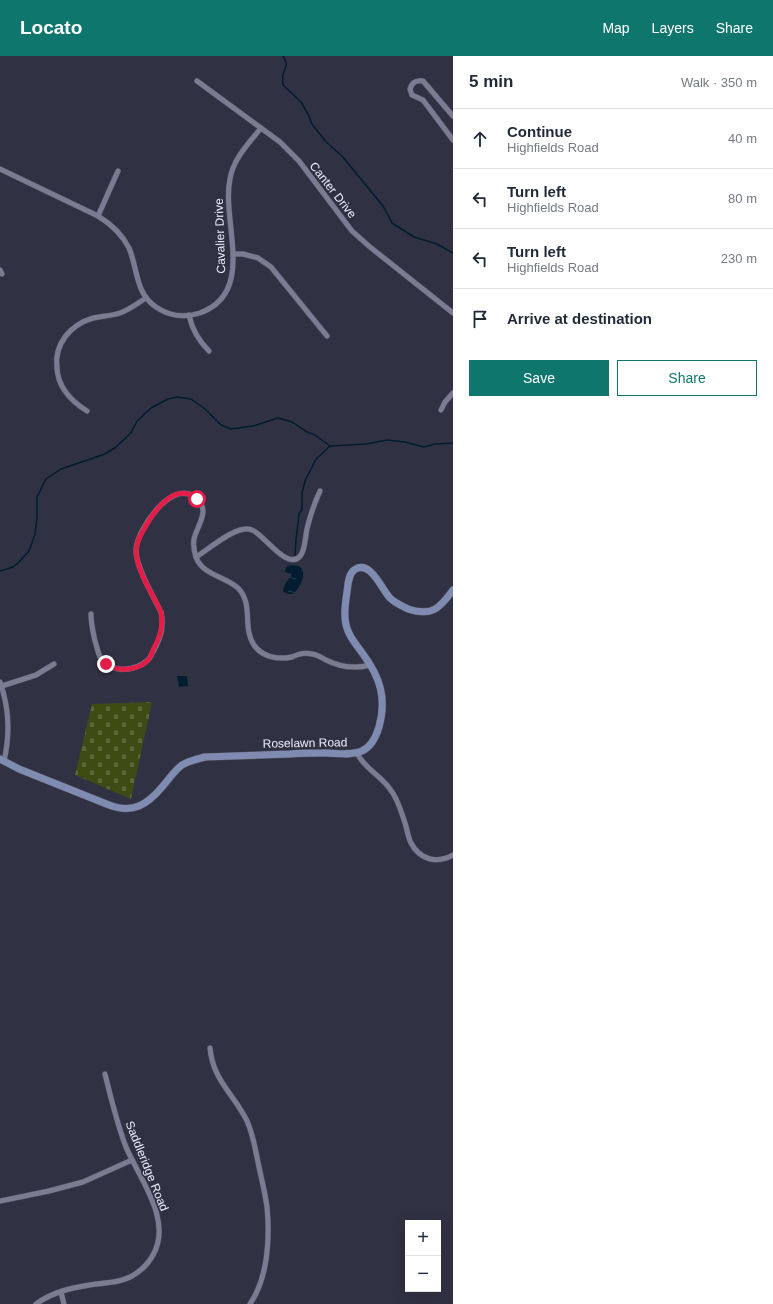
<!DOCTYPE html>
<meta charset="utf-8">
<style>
:root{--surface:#fff;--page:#f2f2f3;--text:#1f2937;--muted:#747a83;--line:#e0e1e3;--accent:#0f766e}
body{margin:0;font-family:Arial,sans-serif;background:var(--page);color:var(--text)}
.controls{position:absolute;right:12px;bottom:12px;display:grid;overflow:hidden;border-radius:0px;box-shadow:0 4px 16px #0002}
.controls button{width:36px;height:36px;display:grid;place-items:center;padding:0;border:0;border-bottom:1px solid var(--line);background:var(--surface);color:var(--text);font:20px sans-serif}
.stop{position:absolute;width:12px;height:12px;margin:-9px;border:3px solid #e11d48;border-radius:50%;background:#fff}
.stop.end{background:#e11d48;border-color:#fff;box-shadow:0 1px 4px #0008}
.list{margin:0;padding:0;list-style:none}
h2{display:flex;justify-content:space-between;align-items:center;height:52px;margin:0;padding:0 16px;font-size:17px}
h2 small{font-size:13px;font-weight:400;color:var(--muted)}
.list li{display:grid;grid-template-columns:26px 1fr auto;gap:12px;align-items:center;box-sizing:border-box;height:60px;padding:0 16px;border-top:1px solid var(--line)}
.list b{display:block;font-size:15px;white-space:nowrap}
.list p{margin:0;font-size:13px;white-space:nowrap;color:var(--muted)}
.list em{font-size:13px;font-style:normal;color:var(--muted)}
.actions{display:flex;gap:8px;padding:12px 16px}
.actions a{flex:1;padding:9px 0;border:1px solid var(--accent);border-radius:0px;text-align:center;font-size:14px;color:var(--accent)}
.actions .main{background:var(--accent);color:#fff}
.icon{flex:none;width:22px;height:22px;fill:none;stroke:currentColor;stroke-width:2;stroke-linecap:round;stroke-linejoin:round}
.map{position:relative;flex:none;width:453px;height:1248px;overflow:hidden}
header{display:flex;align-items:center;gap:24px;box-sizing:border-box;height:56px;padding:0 20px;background:var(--accent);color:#fff}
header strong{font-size:19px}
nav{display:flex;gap:22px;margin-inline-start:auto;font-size:14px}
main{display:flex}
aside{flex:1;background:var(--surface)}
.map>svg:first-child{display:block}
.cemetery{fill:url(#cemetery-stones)}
.water{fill:url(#water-ripples)}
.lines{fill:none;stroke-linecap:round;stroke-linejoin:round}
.stream{stroke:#011d2f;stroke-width:1.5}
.street-casing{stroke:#4c4c5c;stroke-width:6}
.secondary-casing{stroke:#4c4c5c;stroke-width:8}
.street{stroke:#7b7c92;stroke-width:5}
.secondary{stroke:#7f8bb1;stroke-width:7}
.route{stroke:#e11d48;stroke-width:5}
.labels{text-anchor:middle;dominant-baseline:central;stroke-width:3.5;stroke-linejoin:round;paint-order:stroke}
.street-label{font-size:12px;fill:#ecedfa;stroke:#313144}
</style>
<header>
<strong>Locato</strong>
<nav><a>Map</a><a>Layers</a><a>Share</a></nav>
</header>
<main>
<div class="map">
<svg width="453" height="1248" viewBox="0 0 453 1248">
<defs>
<pattern id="cemetery-stones" width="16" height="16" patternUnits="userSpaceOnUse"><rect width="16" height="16" fill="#3f4b14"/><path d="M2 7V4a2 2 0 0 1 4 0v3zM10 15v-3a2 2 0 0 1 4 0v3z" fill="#5b6537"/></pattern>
<pattern id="water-ripples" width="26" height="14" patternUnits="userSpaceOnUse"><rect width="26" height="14" fill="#011d2f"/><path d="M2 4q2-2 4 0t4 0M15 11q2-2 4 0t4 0" fill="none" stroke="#263e4e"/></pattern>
</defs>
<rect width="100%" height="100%" fill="#313144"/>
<path class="cemetery" d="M152,646L131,743L75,719L92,648Z"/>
<g class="water">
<path d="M293,509L299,510L303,514C304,523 300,531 294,538H289L283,536C283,528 289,524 292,518L285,516V515L287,510Z"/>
<path d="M177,620H187L188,630L179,631Z"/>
</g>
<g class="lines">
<g class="stream">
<path d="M283,0C289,10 285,10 283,19C282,21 283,26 283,29L301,46L308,58L312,68L326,86L342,100L383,150L392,167L414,181L437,188L453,197"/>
<path d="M295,499L296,484L299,458L302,453V437L305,425L316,403L330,390"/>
<path d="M0,515L13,511L18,507L29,495L35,478L37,462V441L46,423L61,413L105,398L116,391L131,377L137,365L151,352L168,343L177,341L191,343L205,353L221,369L231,373L253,370L278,362L292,366L307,376L315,379L330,390L366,388L387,384L405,386L424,391L435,388L453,387"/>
</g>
<g class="street-casing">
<g id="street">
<path d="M197,25L280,86L299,105L352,175L370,191L453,257"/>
<path d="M453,60L423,25C416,24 412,26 410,33L412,39L423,44L453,84"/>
<path d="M0,113L98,160C111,168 122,178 129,192C138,213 135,237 156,251C169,260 185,262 200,257C257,236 221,166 230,123C233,103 249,87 261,72"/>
<path d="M98,160L118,115"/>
<path d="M233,198H243L258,202L271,211L327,280"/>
<path d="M0,214L2,218"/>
<path d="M189,259C192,274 199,285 209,295"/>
<path d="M441,354L445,346L453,337"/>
<path d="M87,355C71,345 58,332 57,312C54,288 70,269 93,262C102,260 111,260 120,257C129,254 138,247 146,242"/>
<path d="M196,501C209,493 237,468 252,474C264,478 288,517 301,499C306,491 305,478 308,469C311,457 315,446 320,435"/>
<path d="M91,558C91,568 93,576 95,585C97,591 98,598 101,603C105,610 112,612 119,613C129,614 140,611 148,604C151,601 152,597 154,594C161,581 164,570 161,556C153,540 136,511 136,494C137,474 171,423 195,441C212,454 197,469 194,483C193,489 194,495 196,501C202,519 225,520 238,532C254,548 242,572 254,589C262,601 278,604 292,601C299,598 304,596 312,598C318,599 322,602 326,604C340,611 355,613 370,609"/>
<path d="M0,626C9,651 10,679 4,705"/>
<path d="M2,630L36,619L54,608"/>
<path d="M357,697C364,712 380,719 390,733C398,743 401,755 405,767C407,773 408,781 411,787C420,804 437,808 453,799"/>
<path d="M210,992C213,1025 234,1038 247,1065C253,1078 255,1092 258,1106C261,1121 265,1136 267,1151C270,1182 268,1222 250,1248"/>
<path d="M0,1145L49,1135L83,1126L132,1104"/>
<path d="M61,1236L64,1248"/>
<path d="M36,1248C54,1235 75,1231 96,1228C108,1227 121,1226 132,1220C141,1215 148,1208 153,1199C173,1164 139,1122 126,1091C117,1068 111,1042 105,1018"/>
</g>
</g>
<g class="secondary-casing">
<path id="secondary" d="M0,703L19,713L109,749C133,758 147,749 163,730C169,723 174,715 182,709C189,705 197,703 205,701C233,700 261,699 290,698C302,697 314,697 326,697C337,697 351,700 362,695C371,691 376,681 379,671C387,642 380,621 363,598C358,591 351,583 348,575C343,563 345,549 347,536C348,529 348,519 354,514C370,502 382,534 390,542C395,547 402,550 408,553C432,561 440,552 453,534"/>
</g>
<use href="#street" class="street"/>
<use href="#secondary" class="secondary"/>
</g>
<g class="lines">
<path class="route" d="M106,608C118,616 139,615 149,603C151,600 152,597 153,594C160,582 164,570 161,556C153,539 137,515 136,496C136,485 142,477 147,468C157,451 177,426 197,443"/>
</g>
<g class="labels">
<g class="street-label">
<text transform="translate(333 134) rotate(52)">Canter Drive</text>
<text transform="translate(220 180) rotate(-92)">Cavalier Drive</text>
<text transform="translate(305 687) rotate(-1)">Roselawn Road</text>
<text transform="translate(147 1110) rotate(68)">Saddleridge Road</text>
</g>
</g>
</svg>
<div class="controls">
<button>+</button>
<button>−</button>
</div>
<div class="stop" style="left:197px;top:443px"></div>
<div class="stop end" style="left:106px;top:608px"></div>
</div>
<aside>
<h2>5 min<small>Walk · 350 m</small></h2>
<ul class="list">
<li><svg class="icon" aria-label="ahead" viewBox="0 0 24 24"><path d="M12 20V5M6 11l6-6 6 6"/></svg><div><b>Continue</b><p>Highfields Road</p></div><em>40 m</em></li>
<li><svg class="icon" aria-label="left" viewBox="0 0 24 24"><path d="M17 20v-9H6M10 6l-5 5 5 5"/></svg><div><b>Turn left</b><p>Highfields Road</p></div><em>80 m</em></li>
<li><svg class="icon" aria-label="left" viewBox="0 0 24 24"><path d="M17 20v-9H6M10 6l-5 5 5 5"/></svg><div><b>Turn left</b><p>Highfields Road</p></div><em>230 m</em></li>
<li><svg class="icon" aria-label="arrive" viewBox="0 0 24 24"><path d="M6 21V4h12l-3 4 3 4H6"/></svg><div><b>Arrive at destination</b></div></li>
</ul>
<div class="actions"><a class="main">Save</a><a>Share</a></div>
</aside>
</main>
